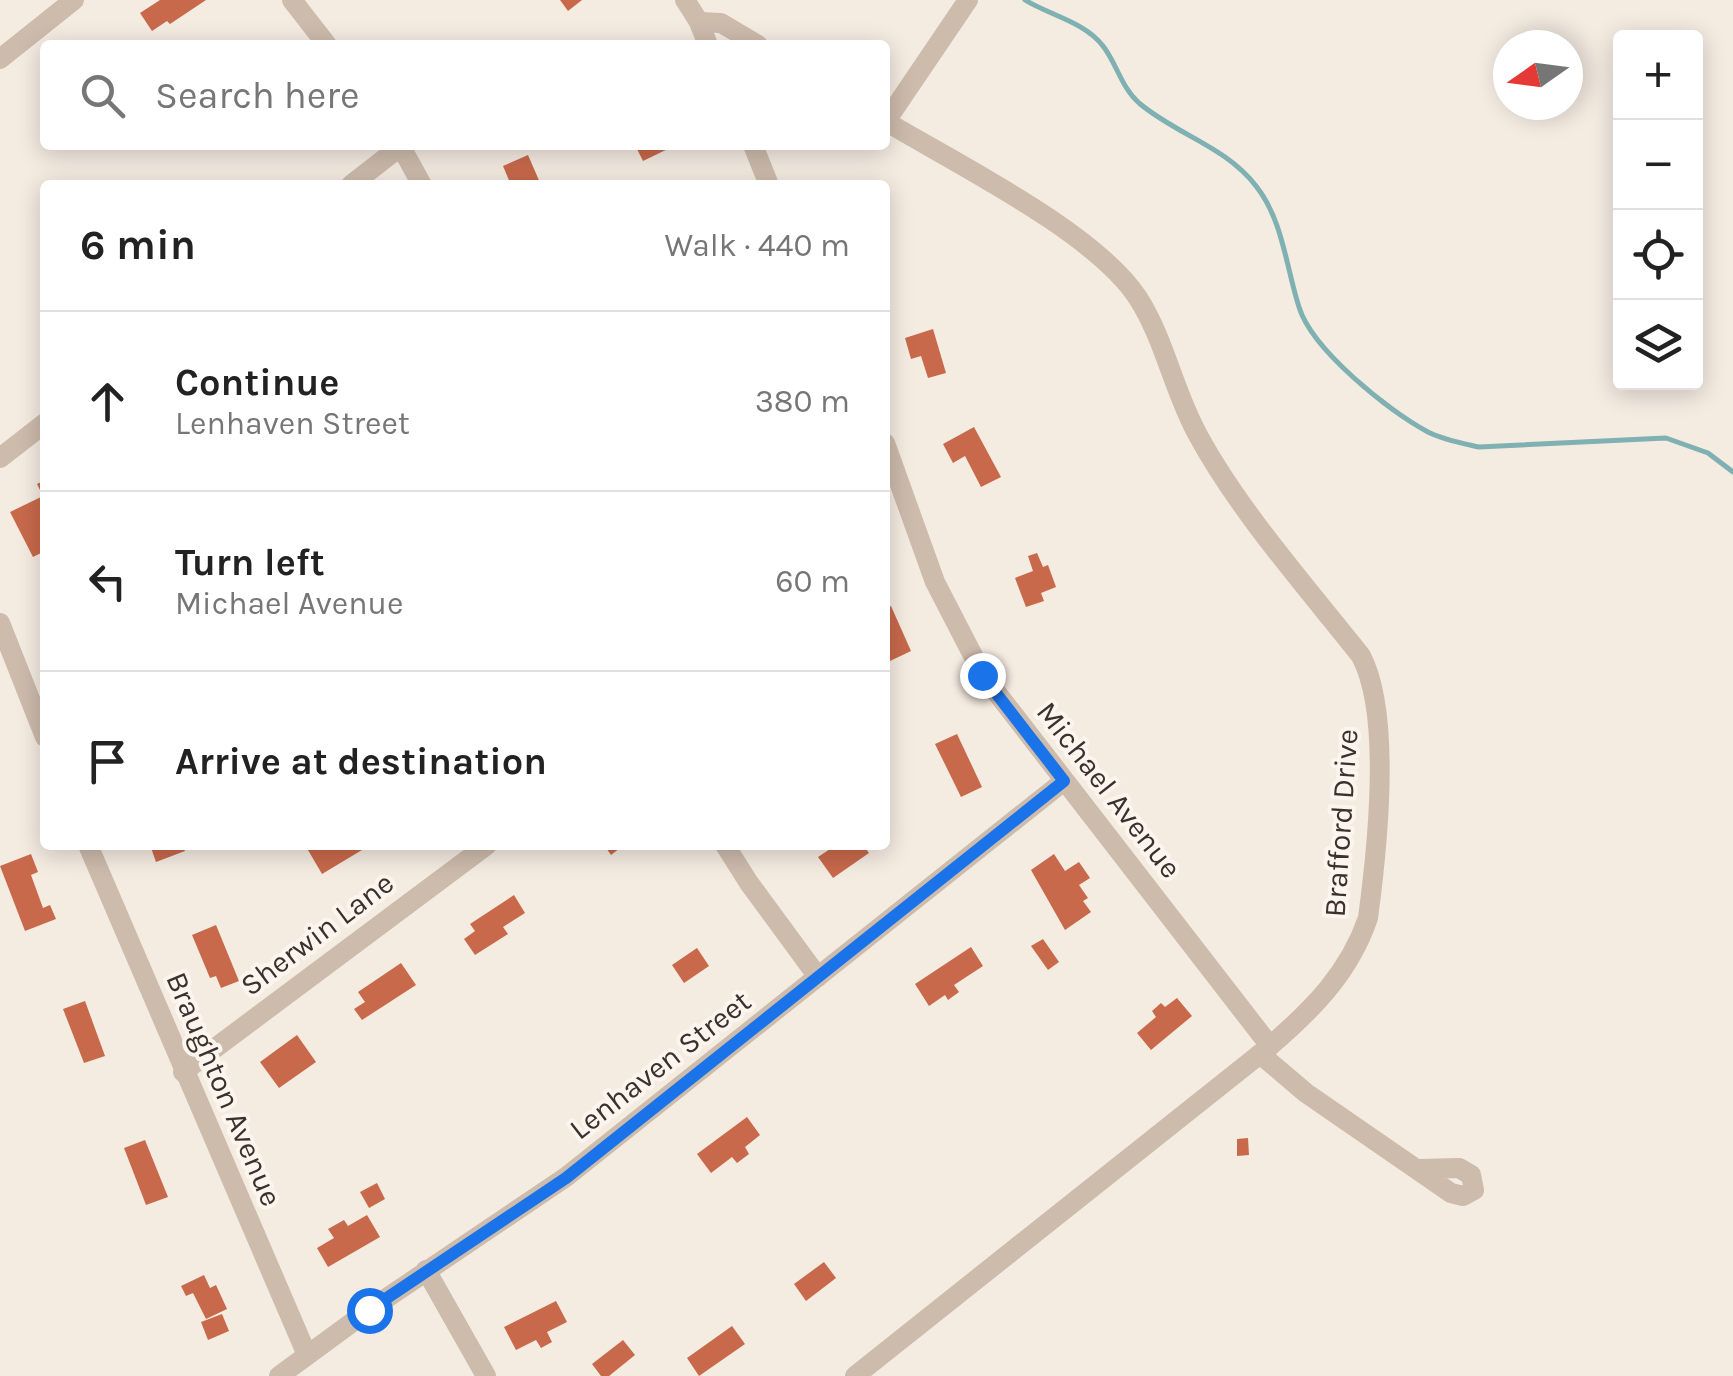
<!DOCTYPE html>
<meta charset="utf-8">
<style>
:root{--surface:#fff;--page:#f2f2f2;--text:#222;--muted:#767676;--line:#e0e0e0}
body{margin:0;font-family:Karla,sans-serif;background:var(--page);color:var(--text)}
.controls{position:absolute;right:30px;top:30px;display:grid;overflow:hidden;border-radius:10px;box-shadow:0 5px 25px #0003}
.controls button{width:90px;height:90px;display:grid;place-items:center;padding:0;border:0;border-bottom:2px solid var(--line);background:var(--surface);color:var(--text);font:50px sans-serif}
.compass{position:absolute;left:1493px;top:30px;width:90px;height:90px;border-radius:50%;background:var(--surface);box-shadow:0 5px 25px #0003;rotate:256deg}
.stop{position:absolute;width:30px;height:30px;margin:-22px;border:8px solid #1a73e8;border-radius:50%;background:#fff}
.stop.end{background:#1a73e8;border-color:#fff;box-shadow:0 2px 10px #0008}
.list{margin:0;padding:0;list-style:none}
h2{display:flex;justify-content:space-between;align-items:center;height:130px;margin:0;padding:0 40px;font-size:42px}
h2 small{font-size:32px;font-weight:400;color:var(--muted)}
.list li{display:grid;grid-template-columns:65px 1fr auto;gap:30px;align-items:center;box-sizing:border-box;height:180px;padding:0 40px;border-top:2px solid var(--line)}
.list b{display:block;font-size:38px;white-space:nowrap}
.list p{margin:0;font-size:32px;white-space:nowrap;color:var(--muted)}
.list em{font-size:32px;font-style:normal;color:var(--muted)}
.icon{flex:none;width:55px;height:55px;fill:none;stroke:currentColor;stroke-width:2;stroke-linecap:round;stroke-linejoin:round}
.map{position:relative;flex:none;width:1733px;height:1376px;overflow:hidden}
.search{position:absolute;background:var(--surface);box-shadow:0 5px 25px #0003;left:40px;top:40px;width:850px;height:110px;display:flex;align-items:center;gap:25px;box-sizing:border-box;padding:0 35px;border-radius:10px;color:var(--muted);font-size:38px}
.panel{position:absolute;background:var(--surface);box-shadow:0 5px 25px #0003;left:40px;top:180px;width:850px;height:670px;border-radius:10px}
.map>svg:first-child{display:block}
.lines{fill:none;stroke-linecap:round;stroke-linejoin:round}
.stream{stroke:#7fb0b2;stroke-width:5}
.building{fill:#c8694b}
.minor{stroke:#cdbbac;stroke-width:20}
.route{stroke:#1a73e8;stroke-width:12}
.labels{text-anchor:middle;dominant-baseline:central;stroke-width:8;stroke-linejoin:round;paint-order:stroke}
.street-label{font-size:30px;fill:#3b302b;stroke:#fbf5ee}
</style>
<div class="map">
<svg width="1733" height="1376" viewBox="0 0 1733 1376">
<rect width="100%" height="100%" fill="#f4ebe1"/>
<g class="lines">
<path class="stream" d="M1025,0C1049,15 1085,22 1103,46C1117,64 1121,87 1139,103C1177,135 1225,146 1256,186C1283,220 1286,267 1299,307C1312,350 1389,411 1428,432C1444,440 1461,443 1479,447L1666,438L1708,453L1733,472"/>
</g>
<g class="building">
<path d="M160,0H206L170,24L167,21L152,31L140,13Z"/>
<path d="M560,0H582L568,11Z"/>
<path d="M635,145H676L643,161Z"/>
<path d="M528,155L541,185H511L503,166Z"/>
<path d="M933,329L946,373L928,378L921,356L911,359L905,338Z"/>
<path d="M974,427L1001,477L981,487L965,456L953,463L943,444Z"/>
<path d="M45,480V551L33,557L10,512L43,496L37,484Z"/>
<path d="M1037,553L1043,567L1048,565L1056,587L1041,593L1044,601L1026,607L1015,578L1033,571L1028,556Z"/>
<path d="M891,606L911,651L890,661L885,650V609Z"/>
<path d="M957,734L982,787L961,797L935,744Z"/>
<path d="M150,845H182L185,851L156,862Z"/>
<path d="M316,845H358L362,850L322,874L308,850Z"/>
<path d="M604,845H624L611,855Z"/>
<path d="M836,845H863L869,853L833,878L818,857Z"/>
<path d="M31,854L38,872L31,875L43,908L50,905L56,919L25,931L0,866Z"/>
<path d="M1054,854L1065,871L1079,862L1090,878L1079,885L1088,898L1083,901L1091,912L1065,930L1031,870Z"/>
<path d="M514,895L525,913L503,927L508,934L475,955L464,939L475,931L470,924Z"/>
<path d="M216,925L239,981L221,988L216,976L210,978L192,935Z"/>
<path d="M1043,939L1059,962L1048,970L1031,946Z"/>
<path d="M971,947L983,966L954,985L959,992L948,1000L945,995L929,1006L915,984Z"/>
<path d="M697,948L709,966L684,983L672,965Z"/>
<path d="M401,963L416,985L362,1020L354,1009L365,1002L358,992Z"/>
<path d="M1177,998L1192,1016L1151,1050L1137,1033L1156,1017L1152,1011L1161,1003L1165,1007Z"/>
<path d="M85,1001L105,1056L84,1063L63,1009Z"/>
<path d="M297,1035L316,1062L279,1088L260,1062Z"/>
<path d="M747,1117L760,1135L745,1147L749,1154L737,1163L732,1157L711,1173L697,1154Z"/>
<path d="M1248,1138L1249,1155L1237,1156V1139Z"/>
<path d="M145,1140L168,1197L146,1205L124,1148Z"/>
<path d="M377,1183L385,1199L369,1208L360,1192Z"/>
<path d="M367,1215L380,1237L328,1267L317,1248L334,1238L328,1229L344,1220L348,1226Z"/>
<path d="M824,1262L836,1278L806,1301L794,1284Z"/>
<path d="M204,1275L210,1288L216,1285L227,1309L206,1319L193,1293L186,1296L181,1286Z"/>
<path d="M556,1301L567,1322L547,1332L552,1342L541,1348L536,1340L516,1350L504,1327Z"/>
<path d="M222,1314L229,1331L208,1340L201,1322Z"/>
<path d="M732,1326L745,1344L699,1376L687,1358Z"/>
<path d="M623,1340L635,1355L609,1376H601L592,1364Z"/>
</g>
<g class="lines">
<g class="minor">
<path d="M292,0L327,45"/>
<path d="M685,0L699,22L708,45"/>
<path d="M699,22L721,23L758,45"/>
<path d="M0,59L74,0"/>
<path d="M886,121L968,0"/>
<path d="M400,145L422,185"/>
<path d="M753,145L769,185"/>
<path d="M351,185L401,146"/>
<path d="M885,443L935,582L983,675L1270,1046"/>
<path d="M0,458L45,423"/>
<path d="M0,623L45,737"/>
<path d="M88,845L307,1355"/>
<path d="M725,845L749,883L818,977"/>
<path d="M1260,1054L1306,1093L1451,1193L1463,1196L1474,1190L1471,1175L1459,1168L1419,1169"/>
<path d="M183,1072L487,845"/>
<path d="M426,1270L486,1376"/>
<path d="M279,1376L369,1310L566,1177L1064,781"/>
<path d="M855,1376L1270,1046C1313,1009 1349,973 1368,918C1377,851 1392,715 1361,656C1308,589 1240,512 1199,437C1174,393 1165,340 1138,298C1095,232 955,163 885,121"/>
</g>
</g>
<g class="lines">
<path class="route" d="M369,1310L566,1178L1064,781L982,675"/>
</g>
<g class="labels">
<g class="street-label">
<text transform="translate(1109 790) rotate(52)">Michael Avenue</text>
<text transform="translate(1341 823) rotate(-86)">Brafford Drive</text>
<text transform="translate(317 934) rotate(-37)">Sherwin Lane</text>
<text transform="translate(660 1065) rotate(-38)">Lenhaven Street</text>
<text transform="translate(224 1089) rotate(67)">Braughton Avenue</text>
</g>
</g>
</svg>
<div class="controls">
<button>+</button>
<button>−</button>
<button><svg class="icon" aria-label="locate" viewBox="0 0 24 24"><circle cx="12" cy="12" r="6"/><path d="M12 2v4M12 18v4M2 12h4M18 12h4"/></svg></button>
<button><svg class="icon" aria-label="layers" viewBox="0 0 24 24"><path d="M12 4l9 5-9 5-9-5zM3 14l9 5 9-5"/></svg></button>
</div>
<svg class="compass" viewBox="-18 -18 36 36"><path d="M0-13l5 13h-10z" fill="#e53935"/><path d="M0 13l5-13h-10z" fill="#767676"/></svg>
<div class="stop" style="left:369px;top:1310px"></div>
<div class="stop end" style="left:982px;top:675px"></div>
<div class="search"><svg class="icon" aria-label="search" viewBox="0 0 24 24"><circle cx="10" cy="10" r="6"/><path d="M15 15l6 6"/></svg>Search here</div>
<section class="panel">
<h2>6 min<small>Walk · 440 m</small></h2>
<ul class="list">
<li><svg class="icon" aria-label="ahead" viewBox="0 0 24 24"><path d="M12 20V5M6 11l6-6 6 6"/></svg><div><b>Continue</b><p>Lenhaven Street</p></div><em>380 m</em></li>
<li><svg class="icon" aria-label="left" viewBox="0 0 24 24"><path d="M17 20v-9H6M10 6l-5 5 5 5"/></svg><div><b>Turn left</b><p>Michael Avenue</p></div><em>60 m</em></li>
<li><svg class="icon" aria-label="arrive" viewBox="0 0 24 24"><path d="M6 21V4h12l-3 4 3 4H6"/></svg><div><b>Arrive at destination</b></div></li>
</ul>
</section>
</div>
